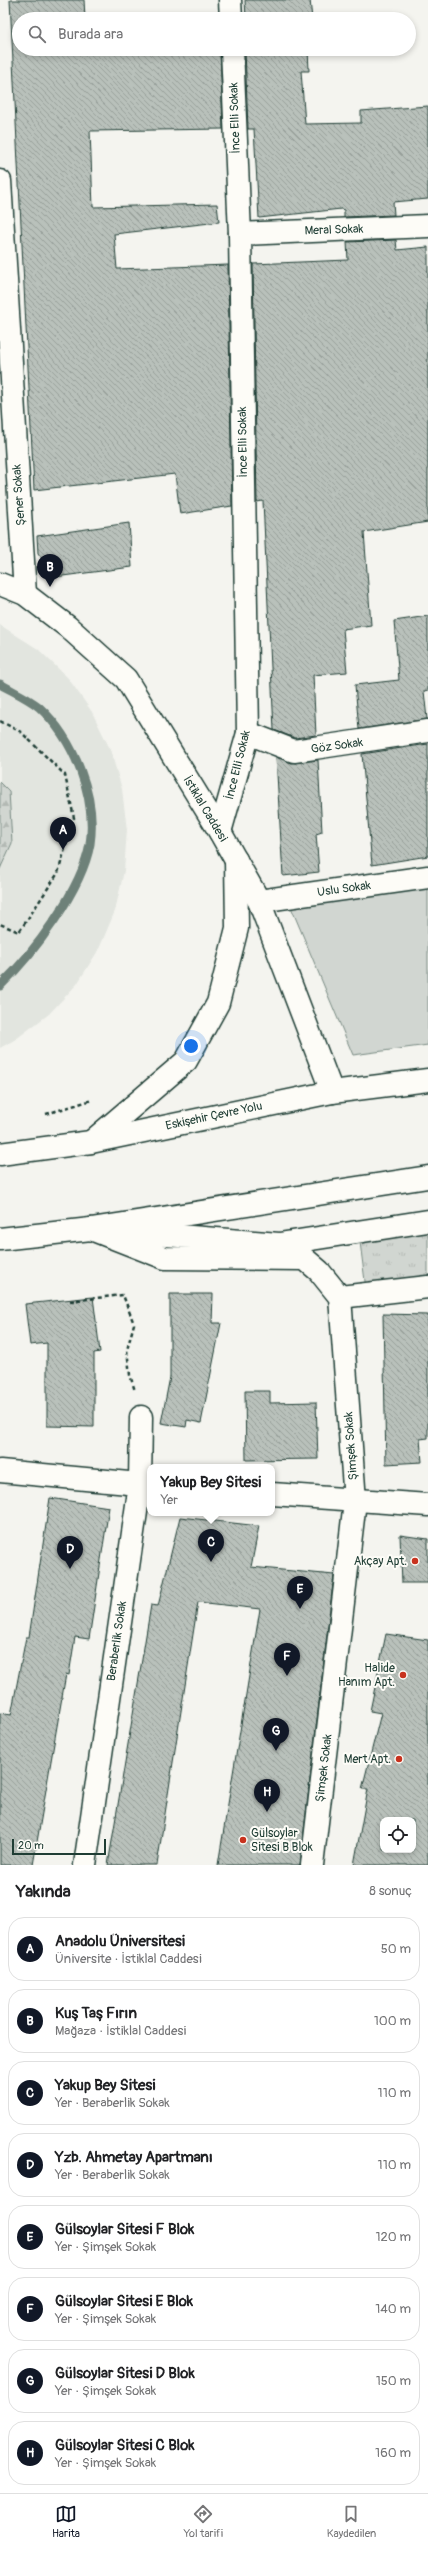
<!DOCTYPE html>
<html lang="tr">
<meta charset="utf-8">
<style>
:root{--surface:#fff;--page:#f2f2f2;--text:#202124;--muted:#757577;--line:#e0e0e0;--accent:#111827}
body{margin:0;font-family:Pangolin,sans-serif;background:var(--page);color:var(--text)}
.controls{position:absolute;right:12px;bottom:12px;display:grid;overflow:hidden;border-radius:8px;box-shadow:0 2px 6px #0003}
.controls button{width:36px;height:36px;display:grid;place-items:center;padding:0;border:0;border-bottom:1px solid var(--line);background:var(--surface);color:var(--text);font:20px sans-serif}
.scale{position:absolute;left:12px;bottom:10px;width:94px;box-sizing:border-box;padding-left:4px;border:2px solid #1f3d34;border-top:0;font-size:11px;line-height:14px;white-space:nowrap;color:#1f3d34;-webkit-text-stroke:3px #fdfcf7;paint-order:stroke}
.you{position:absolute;left:191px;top:1046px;width:14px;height:14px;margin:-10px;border:3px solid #fff;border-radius:50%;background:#1a73e8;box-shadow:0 0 0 6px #1a73e833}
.badge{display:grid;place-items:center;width:26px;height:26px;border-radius:50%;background:var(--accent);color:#fff;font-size:13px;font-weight:700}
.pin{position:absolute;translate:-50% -33px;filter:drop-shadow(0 1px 2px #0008)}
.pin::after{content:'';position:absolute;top:21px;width:14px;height:12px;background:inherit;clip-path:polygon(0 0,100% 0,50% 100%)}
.popup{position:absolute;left:147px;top:1464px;width:128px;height:52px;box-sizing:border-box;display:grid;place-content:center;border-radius:8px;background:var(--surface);filter:drop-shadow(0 1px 3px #0005);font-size:13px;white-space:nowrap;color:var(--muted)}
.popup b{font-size:15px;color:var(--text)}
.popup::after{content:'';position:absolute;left:50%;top:100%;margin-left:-8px;border:8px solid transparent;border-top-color:var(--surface)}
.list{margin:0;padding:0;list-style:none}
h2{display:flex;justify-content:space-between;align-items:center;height:52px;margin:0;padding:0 16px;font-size:17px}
h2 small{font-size:13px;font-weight:400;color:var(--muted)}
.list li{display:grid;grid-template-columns:26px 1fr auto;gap:12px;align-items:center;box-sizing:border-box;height:64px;margin:0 8px 8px;padding:0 8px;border:1px solid var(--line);border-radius:16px}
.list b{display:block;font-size:15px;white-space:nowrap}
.list p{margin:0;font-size:13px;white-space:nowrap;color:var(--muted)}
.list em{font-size:13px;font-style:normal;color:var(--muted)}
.icon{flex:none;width:22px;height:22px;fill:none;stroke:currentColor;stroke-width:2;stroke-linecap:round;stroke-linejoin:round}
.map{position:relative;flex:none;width:428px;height:1865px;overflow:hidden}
.search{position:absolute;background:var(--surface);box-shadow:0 2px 6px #0003;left:12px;right:12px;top:12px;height:44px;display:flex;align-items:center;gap:10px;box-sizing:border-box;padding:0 14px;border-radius:22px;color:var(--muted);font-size:15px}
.sheet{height:628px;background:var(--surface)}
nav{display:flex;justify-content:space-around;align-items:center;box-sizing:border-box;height:56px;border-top:1px solid var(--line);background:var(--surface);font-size:11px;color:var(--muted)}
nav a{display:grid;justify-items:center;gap:2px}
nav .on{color:var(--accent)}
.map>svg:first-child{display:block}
.built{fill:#e2e5df}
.grass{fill:url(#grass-tufts);stroke:#788a82}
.forest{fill:url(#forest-firs);stroke:#788a82}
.green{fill:#d1d6d1;stroke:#788a82}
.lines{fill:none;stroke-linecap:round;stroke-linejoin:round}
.stream{stroke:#6e8179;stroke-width:9}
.building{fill:url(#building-back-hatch);stroke:#1f3d34;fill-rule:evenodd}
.minor-casing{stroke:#1f3d34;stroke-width:25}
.secondary-casing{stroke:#1f3d34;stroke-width:25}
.trunk-casing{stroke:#1f3d34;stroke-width:25}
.path{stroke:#1f3d34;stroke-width:2.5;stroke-dasharray:4 3;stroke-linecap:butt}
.minor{stroke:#fdfcf7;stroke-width:22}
.secondary{stroke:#fdfcf7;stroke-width:22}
.trunk{stroke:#fdfcf7;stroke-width:22}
.poi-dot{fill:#c8321e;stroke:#fdfcf7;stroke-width:1.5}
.labels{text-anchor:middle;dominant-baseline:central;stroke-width:4;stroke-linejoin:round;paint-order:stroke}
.street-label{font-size:12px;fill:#1f3d34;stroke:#fdfcf7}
.poi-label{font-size:12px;fill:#1f3d34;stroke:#fdfcf7;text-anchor:end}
</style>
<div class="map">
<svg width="428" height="1865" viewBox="0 0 428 1865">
<defs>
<pattern id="grass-tufts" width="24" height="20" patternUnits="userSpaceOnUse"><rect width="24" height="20" fill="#d1d6d1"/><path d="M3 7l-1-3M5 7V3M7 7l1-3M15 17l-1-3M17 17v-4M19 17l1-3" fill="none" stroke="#b3b9b4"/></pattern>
<pattern id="forest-firs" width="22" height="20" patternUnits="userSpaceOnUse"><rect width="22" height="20" fill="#d1d6d1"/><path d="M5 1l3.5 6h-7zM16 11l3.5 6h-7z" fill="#b3b9b4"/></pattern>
<pattern id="building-back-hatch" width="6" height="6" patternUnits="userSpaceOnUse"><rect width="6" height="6" fill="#b9c1bb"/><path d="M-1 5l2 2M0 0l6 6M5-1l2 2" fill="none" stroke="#969e99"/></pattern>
</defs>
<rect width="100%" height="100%" fill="#f4f4ef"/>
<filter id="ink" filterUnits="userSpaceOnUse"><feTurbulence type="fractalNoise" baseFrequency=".025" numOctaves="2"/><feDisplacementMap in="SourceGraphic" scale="8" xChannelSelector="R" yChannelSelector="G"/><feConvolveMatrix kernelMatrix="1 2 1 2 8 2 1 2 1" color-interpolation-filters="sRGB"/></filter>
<g filter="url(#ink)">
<path class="built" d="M0,625L38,649L68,678L92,712L110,749L122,789L127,830L124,871L115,911L99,949L77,984L49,1014L16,1039L0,1048Z"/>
<path class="grass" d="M428,1232V1282L366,1289L360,1242Z"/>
<path class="forest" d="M0,782L9,791L12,843L0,869Z"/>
<path class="green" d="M428,881V1045L353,1055L291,907Z"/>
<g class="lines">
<path class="stream" d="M0,684C12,691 28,698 39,707C74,739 97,797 90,844C82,890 33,954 0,986"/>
</g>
<g class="building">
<path d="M10,0H84L85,18H218L19,19V49H220L223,129L90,131L93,207L217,204L219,222L114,234L117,269L228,265L232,506L180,514L175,474L34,490Z"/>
<path d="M245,0H310L312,19H243L246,18Z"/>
<path d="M245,49H314H308L309,71H301L305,124L361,123V111L428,106V199L393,202L394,215L344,217V210L341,209L259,218L254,129H248Z"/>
<path d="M396,240L397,250L428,247V522L364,532L371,625L343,629L347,672L313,675L316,735L295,738L274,730L263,501L257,502L253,264L348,260L347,242Z"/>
<path d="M129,523L132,567L55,577L38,553L37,536Z"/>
<path d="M428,616V690L424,691L427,719L359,729L355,685L399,680L394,621Z"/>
<path d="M428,744V856L372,865L362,754Z"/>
<path d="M276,757L295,763L318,760L322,832L316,834L319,872L283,876Z"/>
<path d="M170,1294H213L212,1323H221L201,1423L187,1420L186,1427L161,1423L170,1377Z"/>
<path d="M93,1297L100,1352L94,1353V1427L47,1426V1343L30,1345L25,1304Z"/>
<path d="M383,1314L428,1315V1438L420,1439L422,1462L386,1464Z"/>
<path d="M245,1391H270V1403L316,1402L318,1459L246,1460Z"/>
<path d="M50,1498L109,1507L89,1639L75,1637L69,1675L66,1674L33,1865H0V1713L11,1715L26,1637H29Z"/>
<path d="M180,1517L259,1526L251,1567L334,1575L300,1865H218L260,1609L198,1602L157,1865H108L151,1605L158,1606Z"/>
<path d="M400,1535L428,1539V1583H402Z"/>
<path d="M386,1634L428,1640V1865H354L368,1789H362L381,1713L370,1711ZM383,1820H413V1850H383Z"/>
</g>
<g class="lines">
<g class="minor-casing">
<g id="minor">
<path d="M230,0L231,19"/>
<path d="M0,181L25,594"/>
<path d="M240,234L428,226"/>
<path d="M248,733L294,751L428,731"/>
<path d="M220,832L248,733L240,234L232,49"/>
<path d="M259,901L428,877"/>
<path d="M91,1142L186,1061L218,1003L237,928L236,860"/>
<path d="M91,1229L165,1258L305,1259L319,1271L340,1297L355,1501L312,1865"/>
<path d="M340,1297L428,1287"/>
<path d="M0,1471L150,1485"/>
<path d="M272,1494L428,1505"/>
<path d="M85,1865L140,1484L141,1417"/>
</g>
</g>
<g class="secondary-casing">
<path id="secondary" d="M0,584L25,594L68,627L126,679L220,832L259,901L332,1092"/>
</g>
<g class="trunk-casing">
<g id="trunk">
<path d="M0,1154L91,1142L332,1092L428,1080"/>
<path d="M128,1232L279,1244L428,1221"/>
<path d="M0,1239L91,1229L428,1177"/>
</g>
</g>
<g class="path">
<path d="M0,721L21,732L65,775L74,818L58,873L19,932L0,924"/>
<path d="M46,1114L92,1100"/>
<path d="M70,1301L123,1295L134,1324L127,1350L130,1375L135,1391"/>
</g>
<use href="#minor" class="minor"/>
<use href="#secondary" class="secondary"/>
<use href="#trunk" class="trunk"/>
</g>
</g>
<g class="poi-dot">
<circle cx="415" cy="1561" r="4"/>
<circle cx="403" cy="1675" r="4"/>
<circle cx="399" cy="1759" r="4"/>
<circle cx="243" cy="1840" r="4"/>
</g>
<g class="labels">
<g class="street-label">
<text transform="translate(235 118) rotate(-92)">İnce Elli Sokak</text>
<text transform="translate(334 230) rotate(-2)">Meral Sokak</text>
<text transform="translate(243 442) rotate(-91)">İnce Elli Sokak</text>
<text transform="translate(19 495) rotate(-94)">Şener Sokak</text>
<text transform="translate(337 746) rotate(-8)">Göz Sokak</text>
<text transform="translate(238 765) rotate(-76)">İnce Elli Sokak</text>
<text transform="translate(205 809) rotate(59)">İstiklal Caddesi</text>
<text transform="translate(344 889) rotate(-8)">Uslu Sokak</text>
<text transform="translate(214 1116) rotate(-12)">Eskişehir Çevre Yolu</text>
<text transform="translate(351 1446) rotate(-94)">Şimşek Sokak</text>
<text transform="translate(117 1641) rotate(-82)">Beraberlik Sokak</text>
<text transform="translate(324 1768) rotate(-83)">Şimşek Sokak</text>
</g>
<g class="poi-label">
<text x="407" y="1561">Akçay Apt.</text>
<text x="395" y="1668">Halide<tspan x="395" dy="14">Hanım Apt.</tspan></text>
<text x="391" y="1759">Mert Apt.</text>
<text x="251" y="1833" text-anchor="start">Gülsoylar<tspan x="251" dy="14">Sitesi B Blok</tspan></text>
</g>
</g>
</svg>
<div class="controls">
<button><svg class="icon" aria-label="locate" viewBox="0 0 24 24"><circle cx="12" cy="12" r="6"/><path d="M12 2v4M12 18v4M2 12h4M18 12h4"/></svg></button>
</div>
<div class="scale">20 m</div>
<div class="you"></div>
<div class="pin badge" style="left:63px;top:850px">A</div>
<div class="pin badge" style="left:50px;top:587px">B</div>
<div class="pin badge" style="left:211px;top:1562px">C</div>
<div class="popup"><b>Yakup Bey Sitesi</b>Yer</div>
<div class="pin badge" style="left:70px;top:1569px">D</div>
<div class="pin badge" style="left:300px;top:1609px">E</div>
<div class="pin badge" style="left:287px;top:1676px">F</div>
<div class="pin badge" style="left:276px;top:1751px">G</div>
<div class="pin badge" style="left:267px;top:1812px">H</div>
<div class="search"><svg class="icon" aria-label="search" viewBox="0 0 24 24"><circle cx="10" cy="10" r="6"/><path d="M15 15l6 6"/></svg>Burada ara</div>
</div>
<section class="sheet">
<h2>Yakında<small>8 sonuç</small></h2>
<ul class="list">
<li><span class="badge">A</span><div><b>Anadolu Üniversitesi</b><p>Üniversite · İstiklal Caddesi</p></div><em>50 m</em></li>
<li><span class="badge">B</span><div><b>Kuş Taş Fırın</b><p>Mağaza · İstiklal Caddesi</p></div><em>100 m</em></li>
<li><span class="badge">C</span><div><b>Yakup Bey Sitesi</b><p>Yer · Beraberlik Sokak</p></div><em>110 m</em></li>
<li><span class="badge">D</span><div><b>Yzb. Ahmetay Apartmanı</b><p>Yer · Beraberlik Sokak</p></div><em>110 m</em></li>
<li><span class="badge">E</span><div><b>Gülsoylar Sitesi F Blok</b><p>Yer · Şimşek Sokak</p></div><em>120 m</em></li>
<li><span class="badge">F</span><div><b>Gülsoylar Sitesi E Blok</b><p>Yer · Şimşek Sokak</p></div><em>140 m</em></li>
<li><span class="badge">G</span><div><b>Gülsoylar Sitesi D Blok</b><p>Yer · Şimşek Sokak</p></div><em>150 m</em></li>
<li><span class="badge">H</span><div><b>Gülsoylar Sitesi C Blok</b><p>Yer · Şimşek Sokak</p></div><em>160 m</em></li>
</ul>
</section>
<nav>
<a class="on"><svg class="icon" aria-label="map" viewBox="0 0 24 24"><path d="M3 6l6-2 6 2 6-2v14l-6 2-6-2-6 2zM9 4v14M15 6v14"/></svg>Harita</a>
<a><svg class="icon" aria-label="directions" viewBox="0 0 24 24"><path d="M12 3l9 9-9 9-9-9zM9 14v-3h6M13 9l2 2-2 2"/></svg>Yol tarifi</a>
<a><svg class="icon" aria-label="saved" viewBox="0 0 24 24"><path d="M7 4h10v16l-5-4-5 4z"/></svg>Kaydedilen</a>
</nav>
